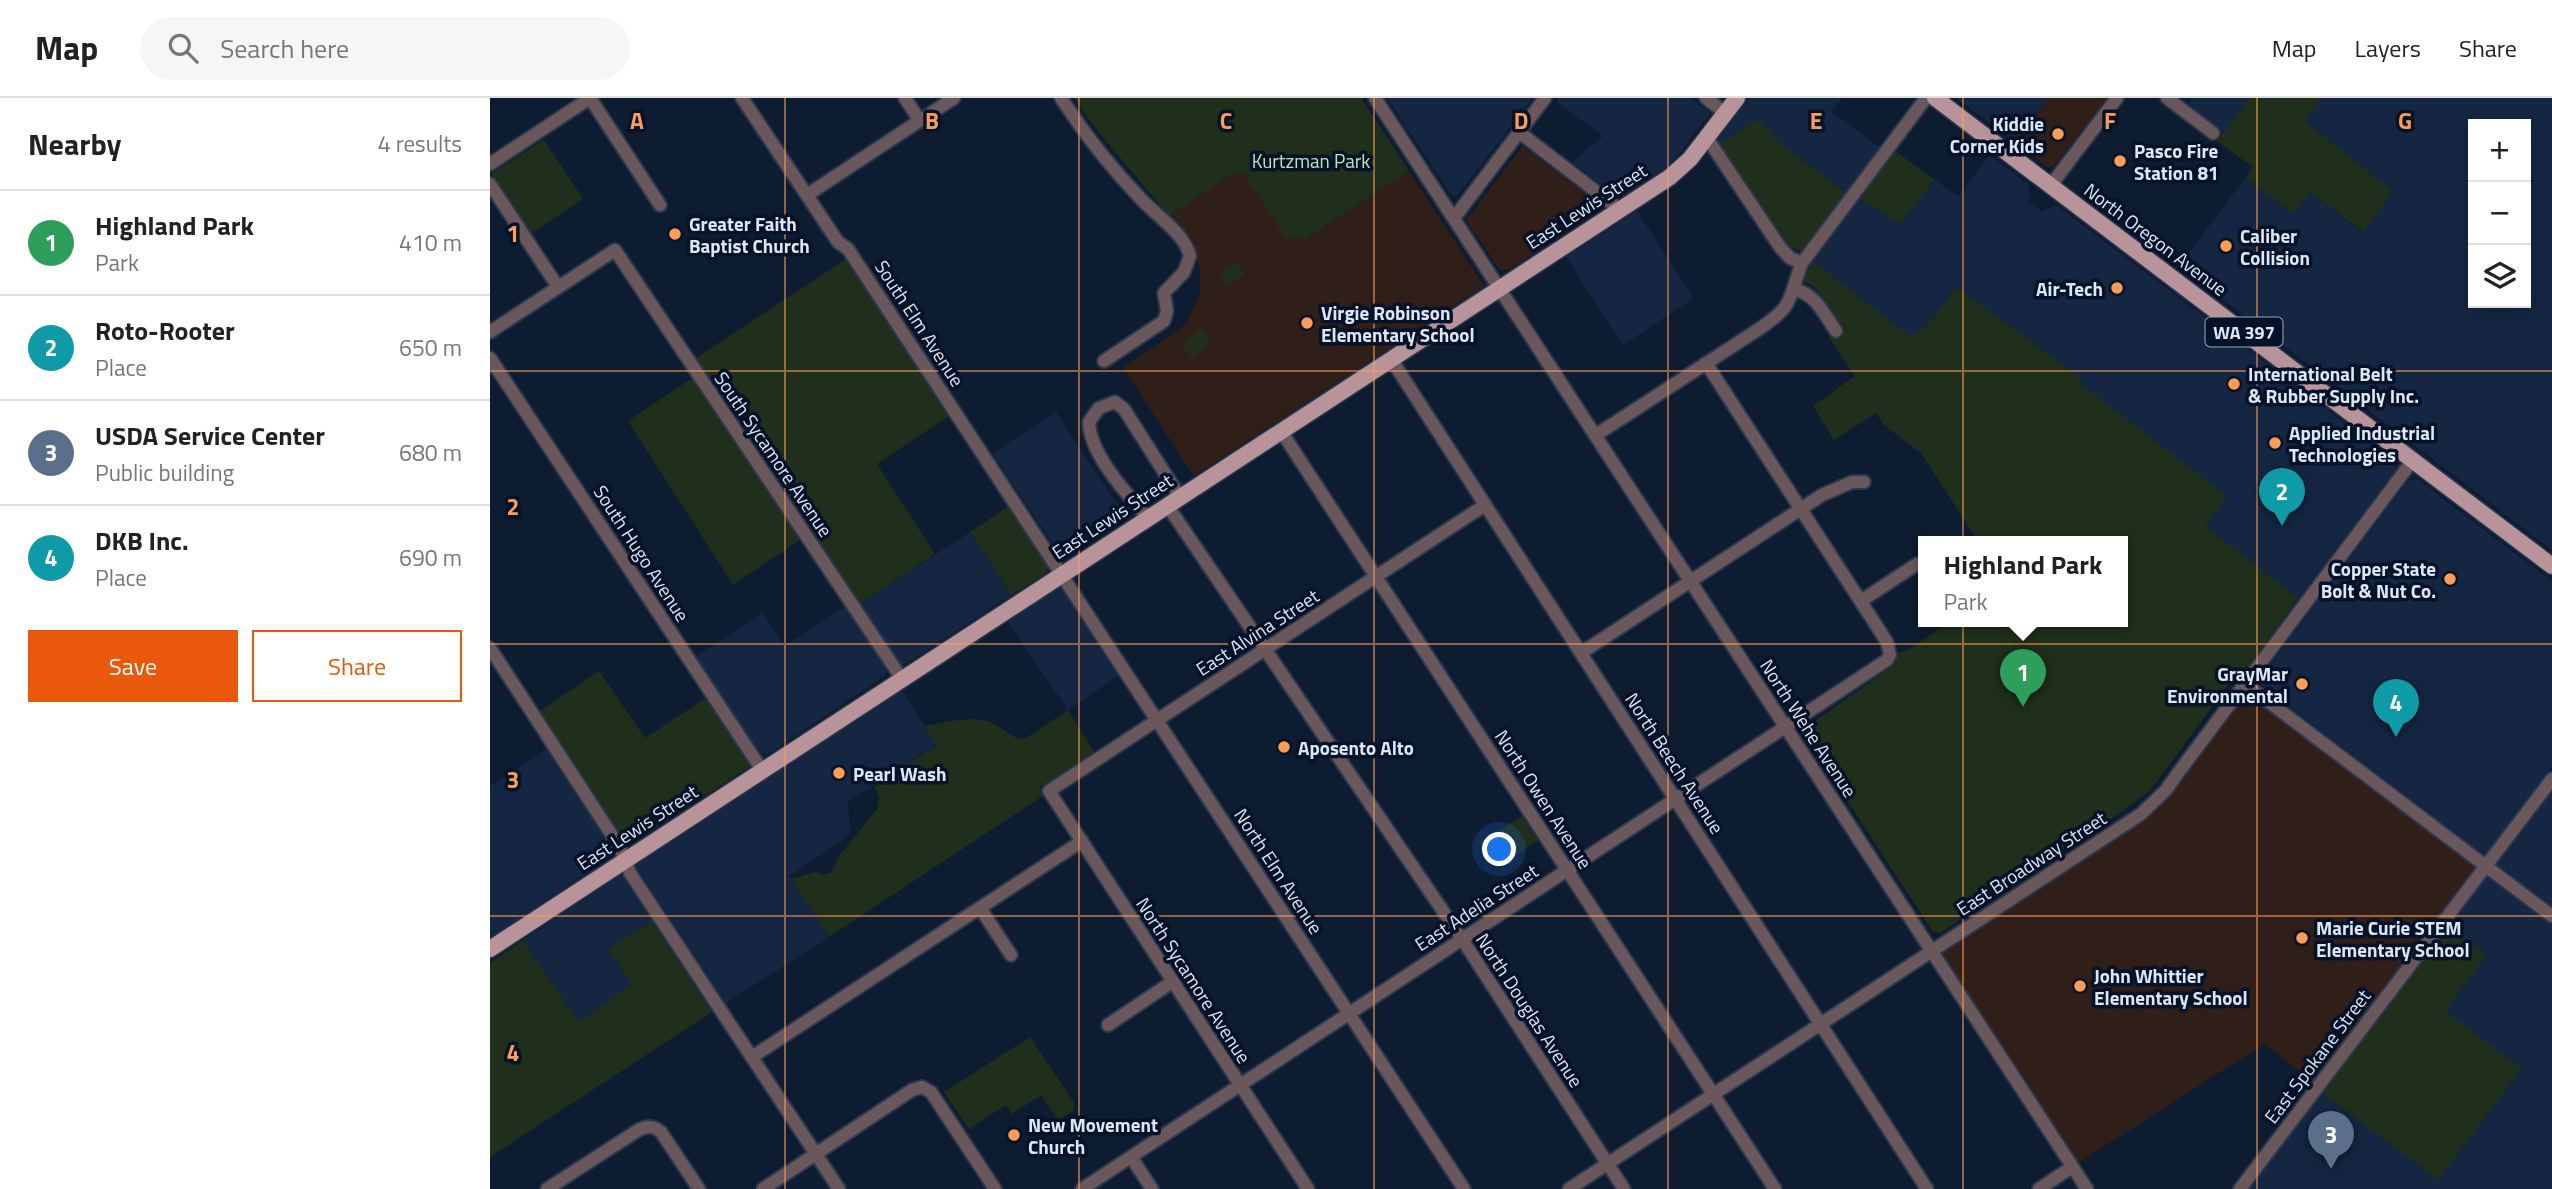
<!DOCTYPE html>
<meta charset="utf-8">
<style>
:root{--surface:#fff;--page:#f6f6f6;--text:#222;--muted:#767676;--line:#e0e0e0;--accent:#ea580c}
body{margin:0;font-family:"Titillium Web",sans-serif;background:var(--page);color:var(--text)}
.controls{position:absolute;right:21px;top:21px;display:grid;overflow:hidden;border-radius:0px;box-shadow:0 4px 18px #0003}
.controls button{width:63px;height:63px;display:grid;place-items:center;padding:0;border:0;border-bottom:2px solid var(--line);background:var(--surface);color:var(--text);font:35px sans-serif}
.you{position:absolute;left:1010px;top:752px;width:24px;height:24px;margin:-18px;border:5px solid #fff;border-radius:50%;background:#1a73e8;box-shadow:0 0 0 10px #1a73e833}
.badge{display:grid;place-items:center;width:46px;height:46px;border-radius:50%;background:var(--accent);color:#fff;font-size:23px;font-weight:700}
.pin{position:absolute;translate:-50% -58px;filter:drop-shadow(0 2px 4px #0008)}
.pin::after{content:'';position:absolute;top:37px;width:24px;height:21px;background:inherit;clip-path:polygon(0 0,100% 0,50% 100%)}
.popup{position:absolute;left:1428px;top:438px;width:210px;height:91px;box-sizing:border-box;display:grid;place-content:center;border-radius:0px;background:var(--surface);filter:drop-shadow(0 2px 5px #0005);font-size:23px;white-space:nowrap;color:var(--muted)}
.popup b{font-size:26px;color:var(--text)}
.popup::after{content:'';position:absolute;left:50%;top:100%;margin-left:-14px;border:14px solid transparent;border-top-color:var(--surface)}
.list{margin:0;padding:0;list-style:none}
h2{display:flex;justify-content:space-between;align-items:center;height:91px;margin:0;padding:0 28px;font-size:30px}
h2 small{font-size:23px;font-weight:400;color:var(--muted)}
.list li{display:grid;grid-template-columns:46px 1fr auto;gap:21px;align-items:center;box-sizing:border-box;height:105px;padding:0 28px;border-top:2px solid var(--line)}
.list b{display:block;font-size:26px;white-space:nowrap}
.list p{margin:0;font-size:23px;white-space:nowrap;color:var(--muted)}
.list em{font-size:23px;font-style:normal;color:var(--muted)}
.actions{display:flex;gap:14px;padding:21px 28px}
.actions a{flex:1;padding:16px 0;border:2px solid var(--accent);border-radius:0px;text-align:center;font-size:24px;color:var(--accent)}
.actions .main{background:var(--accent);color:#fff}
.icon{flex:none;width:38px;height:38px;fill:none;stroke:currentColor;stroke-width:2;stroke-linecap:round;stroke-linejoin:round}
.map{position:relative;flex:none;width:2062px;height:1091px;overflow:hidden}
header{display:flex;align-items:center;gap:42px;box-sizing:border-box;height:98px;padding:0 35px;background:var(--surface);border-bottom:2px solid var(--line)}
header strong{font-size:33px}
nav{display:flex;gap:38px;margin-inline-start:auto;font-size:24px}
.search{width:490px;height:63px;background:var(--page);display:flex;align-items:center;gap:18px;box-sizing:border-box;padding:0 24px;border-radius:38px;color:var(--muted);font-size:26px}
main{display:flex}
aside{flex:1;background:var(--surface)}
.map>svg:first-child{display:block}
.built{fill:#142641;fill-rule:evenodd}
.education{fill:#301e18}
.green{fill:#1f2f1b}
.lines{fill:none;stroke-linecap:round;stroke-linejoin:round}
.minor-casing{stroke:#2b384d;stroke-width:16}
.major-casing{stroke:#2b384d;stroke-width:19}
.minor{stroke:#69575b;stroke-width:12}
.major{stroke:#b8949a;stroke-width:16}
.grid{fill:none;stroke:#fd9d55;stroke-width:2;stroke-opacity:0.55}
.poi-dot{fill:#fd9d55;stroke:#051227;stroke-width:2.5}
.labels{text-anchor:middle;dominant-baseline:central;stroke-width:7;stroke-linejoin:round;paint-order:stroke}
.shield{fill:#051227;stroke:#9ca6b8;stroke-width:2}
.shield-label{font-size:18px;font-weight:bold;fill:#dce6f6}
.poi-label{font-size:19px;font-weight:bold;fill:#dce6f6;stroke:#051227;text-anchor:start}
.park-label{font-size:19px;fill:#bce6b2;stroke:#051227}
.street-label{font-size:19px;fill:#dce6f6;stroke:#051227}
.grid-label{font-size:23px;text-anchor:middle;font-weight:bold;fill:#fd9d55;stroke:#051227;stroke-width:7;stroke-linejoin:round;paint-order:stroke}
</style>
<header>
<strong>Map</strong>
<div class="search"><svg class="icon" aria-label="search" viewBox="0 0 24 24"><circle cx="10" cy="10" r="6"/><path d="M15 15l6 6"/></svg>Search here</div>
<nav><a>Map</a><a>Layers</a><a>Share</a></nav>
</header>
<main>
<aside>
<h2>Nearby<small>4 results</small></h2>
<ul class="list">
<li><span class="badge" style="background:#2e9e5b">1</span><div><b>Highland Park</b><p>Park</p></div><em>410 m</em></li>
<li><span class="badge" style="background:#0f9aa8">2</span><div><b>Roto-Rooter</b><p>Place</p></div><em>650 m</em></li>
<li><span class="badge" style="background:#5c6f8a">3</span><div><b>USDA Service Center</b><p>Public building</p></div><em>680 m</em></li>
<li><span class="badge" style="background:#0f9aa8">4</span><div><b>DKB Inc.</b><p>Place</p></div><em>690 m</em></li>
</ul>
<div class="actions"><a class="main">Save</a><a>Share</a></div>
</aside>
<div class="map">
<svg width="2062" height="1091" viewBox="0 0 2062 1091">
<rect width="100%" height="100%" fill="#0e1c31"/>
<g class="built">
<path d="M897,0H1043L967,98H962Z"/>
<path d="M1068,0H1201L1218,13L1219,17L1180,67L1132,99L1127,98L1082,64L1113,38L1066,3Z"/>
<path d="M1259,0H1352L1342,14L1393,52L1359,97L1294,48L1268,21L1229,47V39Z"/>
<path d="M1466,0H1559L1525,44Z"/>
<path d="M1702,0H1760L1733,35L1698,8Z"/>
<path d="M1831,0H2062V452L1689,168L1755,80L1803,116L1820,94L1872,134L1903,93L1815,23ZM1983,26H2036V205H1983Z"/>
<path d="M1500,57L1538,86L1540,97L1538,103L1551,113L1566,107L1904,362L1906,371L1808,500L1714,428L1736,398L1589,285L1592,282L1467,189L1437,227L1421,240L1323,163L1369,99L1410,127L1445,82L1468,98Z"/>
<path d="M1147,113L1204,200L1133,247L1076,159Z"/>
<path d="M566,314L637,421L573,461L503,356Z"/>
<path d="M1927,381L2062,483V668L1995,757L1771,587L1769,581L1918,383Z"/>
<path d="M480,434L521,497L417,565L411,566L402,562L367,508Z"/>
<path d="M570,489L628,578L578,612L518,524Z"/>
<path d="M357,508L396,570L395,578L278,656L269,655L205,559L272,515L295,547Z"/>
<path d="M412,593L447,646L358,704L360,737L299,778L339,839L236,905L145,767Z"/>
<path d="M59,649L127,754L0,840V688Z"/>
<path d="M2062,694V808L2007,766Z"/>
<path d="M1997,775L2062,825V1091H1760L1832,995L1948,1082L1958,827Z"/>
<path d="M131,777L162,823L118,851L142,886L88,925L33,842Z"/>
</g>
<g class="education">
<path d="M1559,0H1618L1563,69L1556,68L1525,44Z"/>
<path d="M1033,48L1106,104L1107,114L1018,172L1009,171L976,122Z"/>
<path d="M919,73L994,188L704,378L633,270L691,230L699,220L710,195V173L706,156L702,146L679,118L745,74L754,76L804,139L815,141Z"/>
<path d="M1755,586L1996,768L1829,988L1774,946L1582,1069L1442,853L1651,716Z"/>
</g>
<g class="green">
<path d="M584,0H871L919,73L815,141L804,139L797,143L754,76L745,74L679,118L606,31Z"/>
<path d="M1760,0H1831L1815,23L1903,93L1873,134L1820,94L1803,116L1755,80L1763,69L1727,43Z"/>
<path d="M1268,21L1294,48L1359,97L1321,148L1313,153L1302,150L1298,146L1229,47Z"/>
<path d="M54,42L93,101L41,136L1,76Z"/>
<path d="M1404,52L1445,82L1410,127L1369,99Z"/>
<path d="M356,161L459,318L387,366L445,456L367,508L206,260Z"/>
<path d="M746,163L755,176L737,187L729,174Z"/>
<path d="M1323,163L1421,239L1437,227L1467,189L1592,281L1590,285L1737,398L1715,428L1808,500L1758,569L1750,571L1660,693L1611,728L1450,835L1443,834L1314,636L1315,630L1400,570L1403,567L1407,555L1418,552L1461,523H1633V443H1488L1431,355L1394,327L1386,315L1344,342L1323,308L1365,278L1339,239L1353,231L1324,188L1313,183Z"/>
<path d="M711,231L721,245L702,260L691,246Z"/>
<path d="M204,279L311,441L243,487L138,323Z"/>
<path d="M519,408L557,466L558,471L554,477L521,497L480,434Z"/>
<path d="M109,573L155,640L216,600L262,667L136,749L47,615Z"/>
<path d="M578,612L605,655L549,690L554,697L339,839L301,781L326,774L333,777L341,775L350,757L387,711L389,700L384,688L447,647L435,628C456,624 484,616 504,626C513,631 519,637 529,641L536,640Z"/>
<path d="M1032,718L1048,742L1007,770L990,744Z"/>
<path d="M162,823L222,914L0,1059V865L33,842L89,924L141,886L118,851Z"/>
<path d="M1958,827L1997,857L1955,913L2032,970L1948,1082L1832,995Z"/>
<path d="M540,939L585,1006L583,1009L584,1012L568,1022L551,997L522,1016L516,1007L479,1031L454,994Z"/>
</g>
<g class="lines">
<g class="minor-casing">
<g id="minor">
<path d="M100,0L170,107"/>
<path d="M252,0L348,144L358,151L974,1091"/>
<path d="M415,0L430,23"/>
<path d="M571,0C595,37 621,70 652,102C668,119 694,135 700,158L694,174L674,195L677,213L674,223L614,263"/>
<path d="M885,0L1597,1091"/>
<path d="M1216,0L1235,15"/>
<path d="M1677,0L1723,35"/>
<path d="M1029,34L1130,112"/>
<path d="M1217,40L1290,149L1300,160L1312,165"/>
<path d="M0,66L100,0"/>
<path d="M0,86L68,189"/>
<path d="M1561,87L1627,0"/>
<path d="M317,97L464,0"/>
<path d="M964,120L1055,0"/>
<path d="M1304,192C1325,194 1335,218 1346,233"/>
<path d="M0,234L125,152L412,581"/>
<path d="M0,260L272,672"/>
<path d="M901,261L1437,1091"/>
<path d="M791,333L1285,1091"/>
<path d="M1106,337L1269,231C1306,206 1297,203 1312,165L1436,0"/>
<path d="M677,407L972,841L1134,1091"/>
<path d="M658,420C637,396 600,357 599,324L609,310L625,304L634,311L690,399"/>
<path d="M1371,503L1427,466L1433,470"/>
<path d="M0,550L129,748L140,775L349,1091"/>
<path d="M1091,555L1332,397L1362,384H1374"/>
<path d="M1755,586L2062,818"/>
<path d="M490,810L521,857"/>
<path d="M618,927L682,884"/>
<path d="M262,959L592,743"/>
<path d="M641,1059L662,1091"/>
<path d="M57,1091L150,1031C159,1028 164,1028 171,1034L209,1091"/>
<path d="M273,1091L422,992L432,989L441,994L505,1091"/>
<path d="M592,1091L1397,562L1400,557L1397,544L1216,265"/>
<path d="M818,1091L559,693L995,407"/>
<path d="M1079,1091L1651,716L1676,692L1688,675L1923,362"/>
<path d="M1549,1091L1582,1069"/>
<path d="M1750,1091L2062,681"/>
</g>
</g>
<g class="major-casing">
<g id="major">
<path d="M1445,0L2062,468"/>
<path d="M0,851L1180,79L1200,61L1247,0"/>
</g>
</g>
<use href="#minor" class="minor"/>
<use href="#major" class="major"/>
</g>
<path class="grid" d="M295,0V1091M589,0V1091M884,0V1091M1178,0V1091M1473,0V1091M1767,0V1091M0,273H2062M0,546H2062M0,818H2062"/>
<g class="poi-dot">
<circle cx="1568" cy="36" r="7"/>
<circle cx="1630" cy="63" r="7"/>
<circle cx="185" cy="136" r="7"/>
<circle cx="1736" cy="148" r="7"/>
<circle cx="1627" cy="190" r="7"/>
<circle cx="817" cy="225" r="7"/>
<circle cx="1744" cy="286" r="7"/>
<circle cx="1785" cy="345" r="7"/>
<circle cx="1960" cy="481" r="7"/>
<circle cx="1812" cy="586" r="7"/>
<circle cx="794" cy="649" r="7"/>
<circle cx="349" cy="675" r="7"/>
<circle cx="1812" cy="840" r="7"/>
<circle cx="1590" cy="888" r="7"/>
<circle cx="524" cy="1037" r="7"/>
</g>
<g class="labels">
<rect class="shield" x="1715.5" y="219.5" width="77" height="29" rx="5"/>
<g class="shield-label">
<text x="1754" y="234">WA 397</text>
</g>
<g class="poi-label">
<text x="1554" y="25" text-anchor="end">Kiddie<tspan x="1554" dy="22">Corner Kids</tspan></text>
<text x="1644" y="52">Pasco Fire<tspan x="1644" dy="22">Station 81</tspan></text>
<text x="199" y="125">Greater Faith<tspan x="199" dy="22">Baptist Church</tspan></text>
<text x="1750" y="137">Caliber<tspan x="1750" dy="22">Collision</tspan></text>
<text x="1613" y="190" text-anchor="end">Air-Tech</text>
<text x="831" y="214">Virgie Robinson<tspan x="831" dy="22">Elementary School</tspan></text>
<text x="1758" y="275">International Belt<tspan x="1758" dy="22">&amp; Rubber Supply Inc.</tspan></text>
<text x="1799" y="334">Applied Industrial<tspan x="1799" dy="22">Technologies</tspan></text>
<text x="1946" y="470" text-anchor="end">Copper State<tspan x="1946" dy="22">Bolt &amp; Nut Co.</tspan></text>
<text x="1798" y="575" text-anchor="end">GrayMar<tspan x="1798" dy="22">Environmental</tspan></text>
<text x="808" y="649">Aposento Alto</text>
<text x="363" y="675">Pearl Wash</text>
<text x="1826" y="829">Marie Curie STEM<tspan x="1826" dy="22">Elementary School</tspan></text>
<text x="1604" y="877">John Whittier<tspan x="1604" dy="22">Elementary School</tspan></text>
<text x="538" y="1026">New Movement<tspan x="538" dy="22">Church</tspan></text>
</g>
<g class="park-label">
<text x="821" y="62">Kurtzman Park</text>
</g>
<g class="street-label">
<text transform="translate(1096 108) rotate(-33)">East Lewis Street</text>
<text transform="translate(1666 141) rotate(37)">North Oregon Avenue</text>
<text transform="translate(430 225) rotate(57)">South Elm Avenue</text>
<text transform="translate(284 356) rotate(56)">South Sycamore Avenue</text>
<text transform="translate(622 418) rotate(-33)">East Lewis Street</text>
<text transform="translate(152 455) rotate(57)">South Hugo Avenue</text>
<text transform="translate(767 534) rotate(-33)">East Alvina Street</text>
<text transform="translate(1319 630) rotate(57)">North Wehe Avenue</text>
<text transform="translate(1185 665) rotate(57)">North Beech Avenue</text>
<text transform="translate(1054 701) rotate(57)">North Owen Avenue</text>
<text transform="translate(147 729) rotate(-33)">East Lewis Street</text>
<text transform="translate(1541 765) rotate(-33)">East Broadway Street</text>
<text transform="translate(789 773) rotate(57)">North Elm Avenue</text>
<text transform="translate(986 809) rotate(-33)">East Adelia Street</text>
<text transform="translate(704 882) rotate(57)">North Sycamore Avenue</text>
<text transform="translate(1040 912) rotate(57)">North Douglas Avenue</text>
<text transform="translate(1827 958) rotate(-53)">East Spokane Street</text>
</g>
</g>
<g class="grid-label">
<text x="147" y="31">A</text>
<text x="442" y="31">B</text>
<text x="736" y="31">C</text>
<text x="1031" y="31">D</text>
<text x="1326" y="31">E</text>
<text x="1620" y="31">F</text>
<text x="1915" y="31">G</text>
<text x="23" y="144">1</text>
<text x="23" y="417">2</text>
<text x="23" y="690">3</text>
<text x="23" y="963">4</text>
</g>
</svg>
<div class="controls">
<button>+</button>
<button>−</button>
<button><svg class="icon" aria-label="layers" viewBox="0 0 24 24"><path d="M12 4l9 5-9 5-9-5zM3 14l9 5 9-5"/></svg></button>
</div>
<div class="you"></div>
<div class="pin badge" style="left:1533px;top:609px;background:#2e9e5b">1</div>
<div class="popup"><b>Highland Park</b>Park</div>
<div class="pin badge" style="left:1792px;top:428px;background:#0f9aa8">2</div>
<div class="pin badge" style="left:1841px;top:1071px;background:#5c6f8a">3</div>
<div class="pin badge" style="left:1906px;top:639px;background:#0f9aa8">4</div>
</div>
</main>
